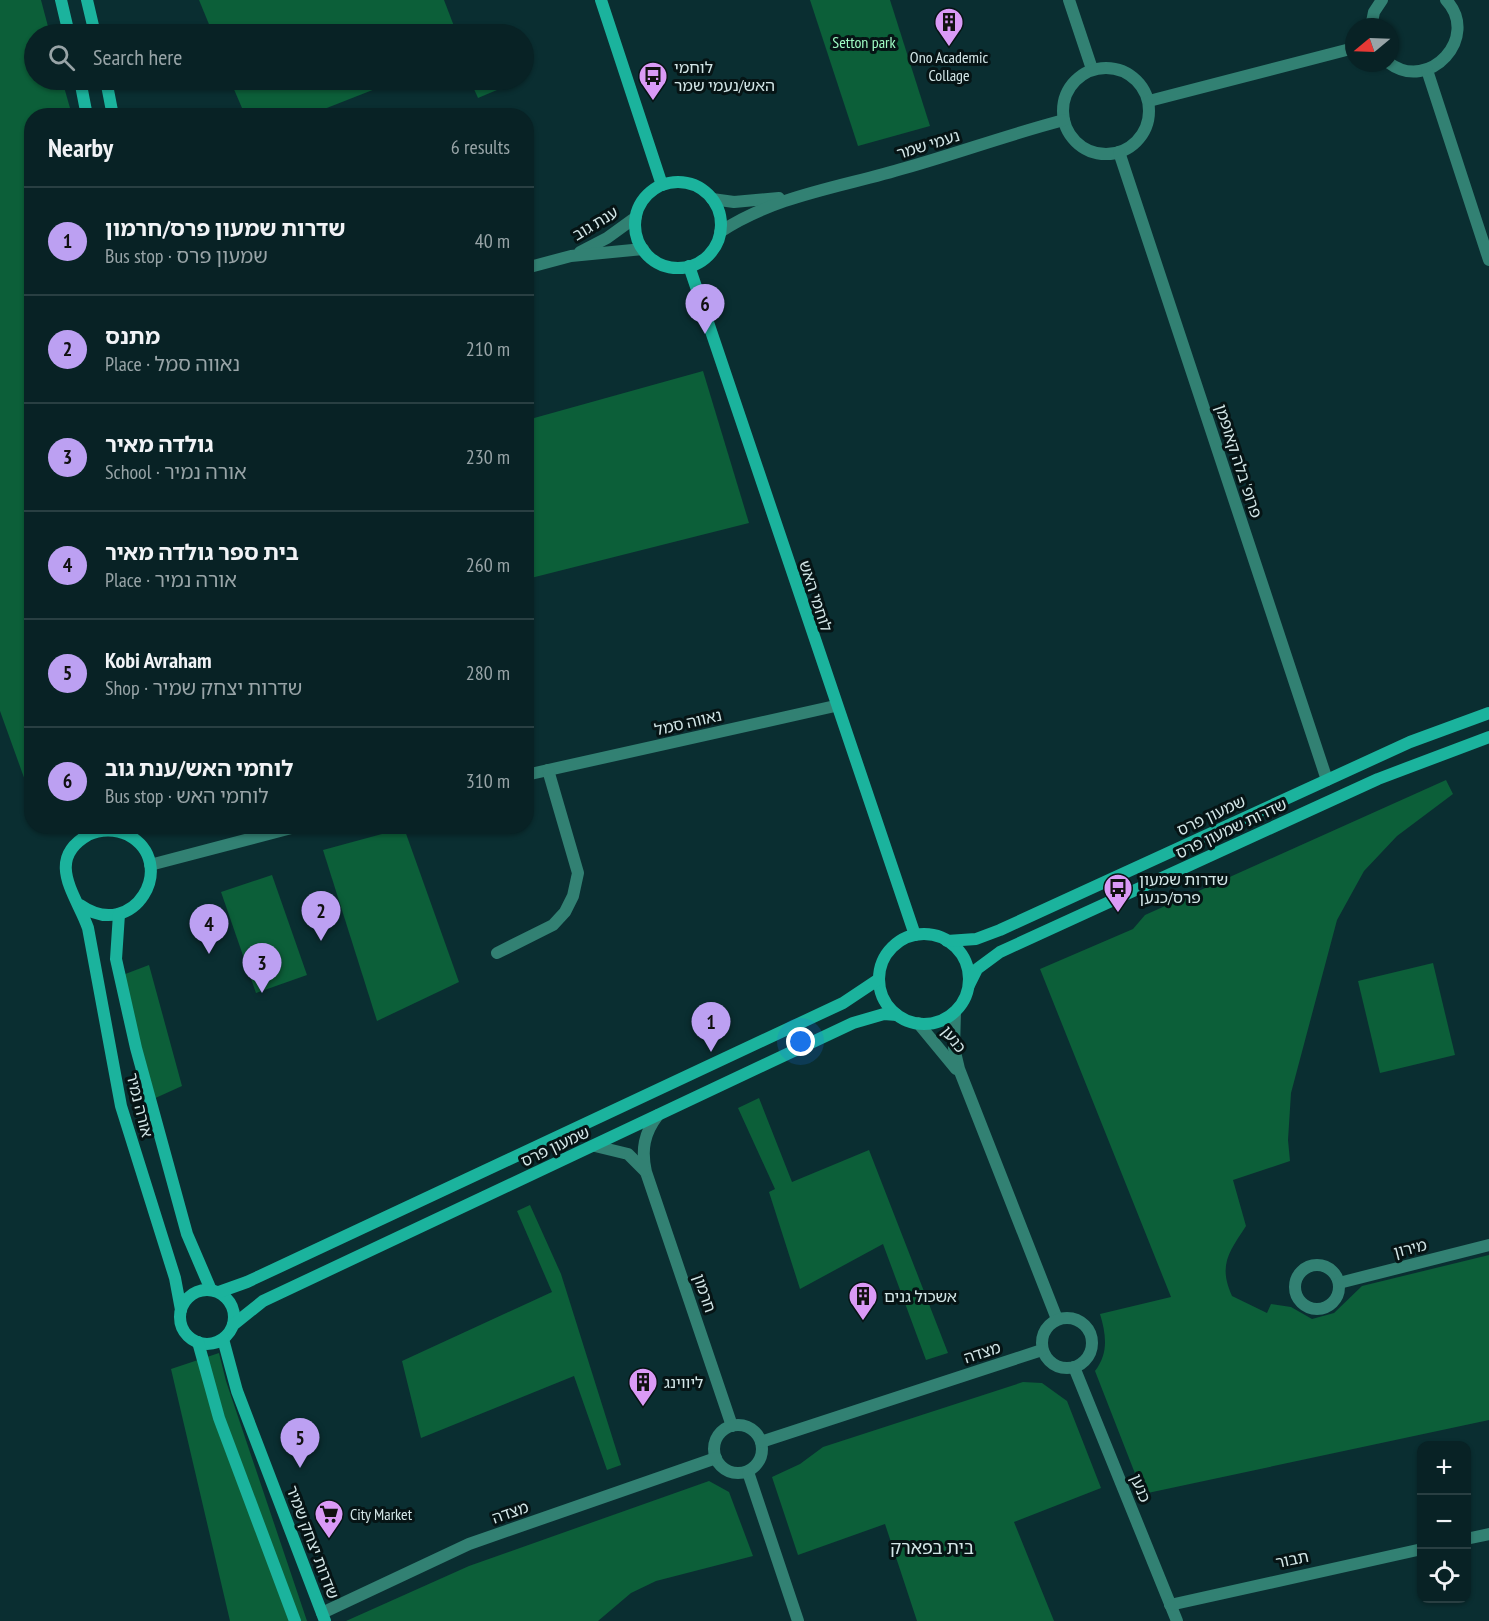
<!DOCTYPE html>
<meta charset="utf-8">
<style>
:root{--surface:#082225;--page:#162f32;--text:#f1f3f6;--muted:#98a4a7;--line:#293f42;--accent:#bca0f2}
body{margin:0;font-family:"PT Sans Narrow","Noto Sans Hebrew",sans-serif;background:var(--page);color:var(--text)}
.controls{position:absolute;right:18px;bottom:18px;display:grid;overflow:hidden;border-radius:12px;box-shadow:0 2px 4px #0004}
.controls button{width:54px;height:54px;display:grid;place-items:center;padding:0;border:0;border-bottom:2px solid var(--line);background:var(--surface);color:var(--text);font:30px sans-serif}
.compass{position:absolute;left:1345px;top:18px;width:54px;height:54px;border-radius:50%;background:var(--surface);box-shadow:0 2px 4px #0004;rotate:251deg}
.you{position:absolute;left:801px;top:1042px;width:21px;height:21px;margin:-15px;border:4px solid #fff;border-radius:50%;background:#1a73e8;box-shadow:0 0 0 9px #1a73e833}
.badge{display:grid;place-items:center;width:39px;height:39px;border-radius:50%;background:var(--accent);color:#111;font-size:20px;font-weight:700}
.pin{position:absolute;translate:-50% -50px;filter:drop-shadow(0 2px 3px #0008)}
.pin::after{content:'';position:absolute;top:32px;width:21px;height:18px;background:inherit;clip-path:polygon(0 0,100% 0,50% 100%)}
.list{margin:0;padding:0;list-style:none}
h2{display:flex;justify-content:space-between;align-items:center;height:78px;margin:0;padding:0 24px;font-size:26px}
h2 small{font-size:20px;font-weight:400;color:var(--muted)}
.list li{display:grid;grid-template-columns:39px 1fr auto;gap:18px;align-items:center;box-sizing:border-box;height:108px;padding:0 24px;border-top:2px solid var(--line)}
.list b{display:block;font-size:22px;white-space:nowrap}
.list p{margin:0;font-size:20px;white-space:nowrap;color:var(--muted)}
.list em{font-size:20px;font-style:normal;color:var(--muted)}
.icon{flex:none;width:33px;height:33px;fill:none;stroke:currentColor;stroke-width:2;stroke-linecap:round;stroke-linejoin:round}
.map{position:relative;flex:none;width:1489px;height:1621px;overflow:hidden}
.search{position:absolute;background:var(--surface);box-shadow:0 2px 4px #0004;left:24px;top:24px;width:510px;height:66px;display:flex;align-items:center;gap:15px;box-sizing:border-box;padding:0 21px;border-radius:33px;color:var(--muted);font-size:22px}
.panel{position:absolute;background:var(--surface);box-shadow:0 2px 4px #0004;left:24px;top:108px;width:510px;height:726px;border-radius:24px}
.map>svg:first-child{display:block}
.green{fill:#0c5f39}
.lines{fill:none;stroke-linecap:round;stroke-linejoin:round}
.street{stroke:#328173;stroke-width:12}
.secondary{stroke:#1bb39d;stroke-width:12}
.labels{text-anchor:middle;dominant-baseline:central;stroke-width:6;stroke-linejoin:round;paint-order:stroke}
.park-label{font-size:16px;fill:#9ffcc4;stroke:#061415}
.poi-label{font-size:16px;fill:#d3e6e7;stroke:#061415;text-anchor:start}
.street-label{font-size:16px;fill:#d3e6e7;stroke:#061415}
.neighbourhood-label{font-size:18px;fill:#d3e6e7;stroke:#061415}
</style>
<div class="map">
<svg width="1489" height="1621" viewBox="0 0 1489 1621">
<rect width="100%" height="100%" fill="#0a2e31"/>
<g class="green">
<path d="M0,0H41L50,34H34V80H62L72,115L32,116L31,797L0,711Z"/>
<path d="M199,0H444L457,34H213Z"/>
<path d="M810,0H890L930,126L858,146Z"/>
<path d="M230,80H398L309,115H245Z"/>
<path d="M470,80H501L504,87L478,98Z"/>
<path d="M703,371L749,523L527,579V420Z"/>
<path d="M1446,780L1453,794L1397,836L1364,871L1337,920L1291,1093L1288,1140L1290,1161L1233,1180L1246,1226C1229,1252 1218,1265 1232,1296L1267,1313L1271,1304L1291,1307L1312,1319L1334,1313L1362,1286L1489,1255V1420L1143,1494L1095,1371C1109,1353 1106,1334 1100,1314L1171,1297L1040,969L1133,929L1145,915Z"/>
<path d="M404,828L459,982L377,1021L323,850Z"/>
<path d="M272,875L307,975L256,993L221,892Z"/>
<path d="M1433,963L1455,1055L1380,1073L1358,981Z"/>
<path d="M149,965L182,1086L151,1100L120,976Z"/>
<path d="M759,1098L792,1182L869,1150L948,1353L926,1360L883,1244L800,1289L769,1192L775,1189L738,1108Z"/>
<path d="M530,1205L561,1274L621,1465L607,1470L574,1376L421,1438L402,1361L552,1292L517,1211Z"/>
<path d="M219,1353L226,1381L307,1621H230L171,1369Z"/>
<path d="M1023,1382L1042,1383L1067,1401L1101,1488L1014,1522L1054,1621H917L885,1524L798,1555L772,1477L800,1464L823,1447Z"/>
<path d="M709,1481L729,1492L753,1556L656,1581L631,1593L598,1621H346L469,1566Z"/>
</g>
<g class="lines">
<g class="street">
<path d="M1069,0L1092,69"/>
<path d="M1371,27L1374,12L1382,0"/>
<path d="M1389,63C1429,93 1481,37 1446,0"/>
<circle cx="1106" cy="111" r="43"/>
<path d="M1427,70L1489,260"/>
<path d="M1149,101L1354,48"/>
<path d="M1119,152L1327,780"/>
<path d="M712,199L734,202L779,198"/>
<path d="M720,232C776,195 842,187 905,168C958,153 1010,134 1064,120"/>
<path d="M580,252L607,238L636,217"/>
<path d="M526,268L571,256L643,249"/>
<path d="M526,775L835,706"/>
<path d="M150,865L299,826"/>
<path d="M497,953L553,925L565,912L573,896L578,873L548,770"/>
<path d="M955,1012L954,1048L959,1069L1057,1319"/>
<path d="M918,1023L956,1069"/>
<path d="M658,1115C644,1133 641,1150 646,1172L732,1426"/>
<path d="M595,1146L628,1154L645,1171"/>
<circle cx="1317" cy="1287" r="22"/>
<path d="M1339,1283L1489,1245"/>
<circle cx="1067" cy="1343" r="25"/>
<path d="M1074,1367L1177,1621"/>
<circle cx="738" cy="1449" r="24"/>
<path d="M761,1442L1042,1350"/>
<path d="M748,1472L798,1621"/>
<path d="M1466,1539L1489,1534"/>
<path d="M1170,1605L1422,1549"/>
<path d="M322,1613L469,1544L716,1458"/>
</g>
<g class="secondary">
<path d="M61,0L69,34"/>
<path d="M87,0L95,34"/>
<path d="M601,0L662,185"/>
<path d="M80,80L87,116"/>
<path d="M106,80L113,116"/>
<circle cx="678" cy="225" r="43"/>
<path d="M689,266L915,935"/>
<path d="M80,905C134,943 180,863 128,835C116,829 100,829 88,835C44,860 77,896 88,928L121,1106L175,1278L181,1310"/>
<path d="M119,914L116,959L136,1048L187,1234L211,1290"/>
<circle cx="924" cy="979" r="45"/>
<path d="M947,941L976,939L1000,930L1410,742L1489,713"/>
<path d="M969,985L977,969L1000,952L1378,779L1489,737"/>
<circle cx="207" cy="1317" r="27"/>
<path d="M219,1292L247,1282L843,1003L879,979"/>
<path d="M233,1325L263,1301L853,1023L884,1014L897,1015"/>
<path d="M223,1339L237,1391L325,1621"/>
<path d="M198,1342L219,1418L295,1621"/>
</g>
</g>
<defs>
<g id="building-pin" transform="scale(1.5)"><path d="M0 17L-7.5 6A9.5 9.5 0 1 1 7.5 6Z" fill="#da9af6" stroke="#061415"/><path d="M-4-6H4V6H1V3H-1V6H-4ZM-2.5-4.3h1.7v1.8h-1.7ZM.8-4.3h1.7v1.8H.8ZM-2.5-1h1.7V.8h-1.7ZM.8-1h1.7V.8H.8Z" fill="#111"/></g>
<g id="bus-pin" transform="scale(1.5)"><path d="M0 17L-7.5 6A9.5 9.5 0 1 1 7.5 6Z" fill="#da9af6" stroke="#061415"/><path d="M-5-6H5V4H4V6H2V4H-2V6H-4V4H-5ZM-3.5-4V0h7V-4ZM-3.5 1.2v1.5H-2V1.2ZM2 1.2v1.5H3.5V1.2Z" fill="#111"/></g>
<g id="supermarket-pin" transform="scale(1.5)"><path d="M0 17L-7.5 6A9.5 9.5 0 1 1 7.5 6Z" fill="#da9af6" stroke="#061415"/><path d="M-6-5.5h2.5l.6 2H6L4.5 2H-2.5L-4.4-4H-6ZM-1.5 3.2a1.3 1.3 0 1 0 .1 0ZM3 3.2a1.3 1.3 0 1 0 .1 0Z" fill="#111"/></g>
</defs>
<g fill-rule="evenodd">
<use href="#building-pin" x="949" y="22"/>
<use href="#bus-pin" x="653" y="76"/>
<use href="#bus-pin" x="1118" y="888"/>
<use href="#building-pin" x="863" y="1296"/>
<use href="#building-pin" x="643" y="1382"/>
<use href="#supermarket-pin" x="329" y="1514"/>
</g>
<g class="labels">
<g class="park-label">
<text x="864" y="42">Setton park</text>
</g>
<g class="poi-label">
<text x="949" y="57" text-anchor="middle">Ono Academic<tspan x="949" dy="18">Collage</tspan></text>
<text x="674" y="67">לוחמי<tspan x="674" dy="18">האש/נעמי שמר</tspan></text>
<text x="1139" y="879">שדרות שמעון<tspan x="1139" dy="18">פרס/כנען</tspan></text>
<text x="884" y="1296">אשכול גנים</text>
<text x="664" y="1382">ליווינג</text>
<text x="350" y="1514">City Market</text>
</g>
<g class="street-label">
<text transform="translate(928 144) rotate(-17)">נעמי שמר</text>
<text transform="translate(595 223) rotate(-31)">ענת גוב</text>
<text transform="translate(1239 461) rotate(72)">פרופ' בלה קאופמן</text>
<text transform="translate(816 596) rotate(72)">לוחמי האש</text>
<text transform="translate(688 722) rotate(-13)">נאווה סמל</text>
<text transform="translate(1211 815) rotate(-25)">שמעון פרס</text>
<text transform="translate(1231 828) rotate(-25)">שדרות שמעון פרס</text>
<text transform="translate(954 1039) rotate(51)">כנען</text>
<text transform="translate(140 1105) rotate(76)">אורה נמיר</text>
<text transform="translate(555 1146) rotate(-25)">שמעון פרס</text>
<text transform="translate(1410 1248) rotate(-14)">מירון</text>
<text transform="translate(705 1293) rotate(71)">חרמון</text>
<text transform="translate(982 1352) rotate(-18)">מצדה</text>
<text transform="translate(1141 1488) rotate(68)">כנען</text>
<text transform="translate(510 1512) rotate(-19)">מצדה</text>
<text transform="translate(313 1542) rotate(69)">שדרות יצחק שמיר</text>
<text transform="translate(1292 1559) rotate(-12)">תבור</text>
</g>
<g class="neighbourhood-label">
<text x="932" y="1547">בית בפארק</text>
</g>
</g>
</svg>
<div class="controls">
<button>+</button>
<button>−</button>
<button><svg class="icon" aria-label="locate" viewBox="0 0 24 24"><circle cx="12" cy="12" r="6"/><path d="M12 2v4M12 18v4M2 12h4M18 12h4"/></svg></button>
</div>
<svg class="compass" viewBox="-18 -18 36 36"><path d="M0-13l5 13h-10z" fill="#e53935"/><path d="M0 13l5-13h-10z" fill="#98a4a7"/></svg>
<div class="you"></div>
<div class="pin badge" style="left:711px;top:1052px">1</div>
<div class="pin badge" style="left:321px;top:941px">2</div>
<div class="pin badge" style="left:262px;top:993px">3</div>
<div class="pin badge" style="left:209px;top:954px">4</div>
<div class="pin badge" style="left:300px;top:1468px">5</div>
<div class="pin badge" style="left:705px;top:334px">6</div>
<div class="search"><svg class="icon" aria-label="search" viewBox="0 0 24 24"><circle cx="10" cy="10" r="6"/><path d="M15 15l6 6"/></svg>Search here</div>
<section class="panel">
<h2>Nearby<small>6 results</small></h2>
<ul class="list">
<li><span class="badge">1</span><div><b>שדרות שמעון פרס/חרמון</b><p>Bus stop · שמעון פרס</p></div><em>40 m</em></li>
<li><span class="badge">2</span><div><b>מתנס</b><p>Place · נאווה סמל</p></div><em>210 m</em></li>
<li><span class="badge">3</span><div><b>גולדה מאיר</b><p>School · אורה נמיר</p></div><em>230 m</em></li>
<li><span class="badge">4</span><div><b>בית ספר גולדה מאיר</b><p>Place · אורה נמיר</p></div><em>260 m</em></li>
<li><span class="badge">5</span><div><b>Kobi Avraham</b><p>Shop · שדרות יצחק שמיר</p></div><em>280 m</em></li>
<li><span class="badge">6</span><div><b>לוחמי האש/ענת גוב</b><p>Bus stop · לוחמי האש</p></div><em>310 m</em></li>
</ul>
</section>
</div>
